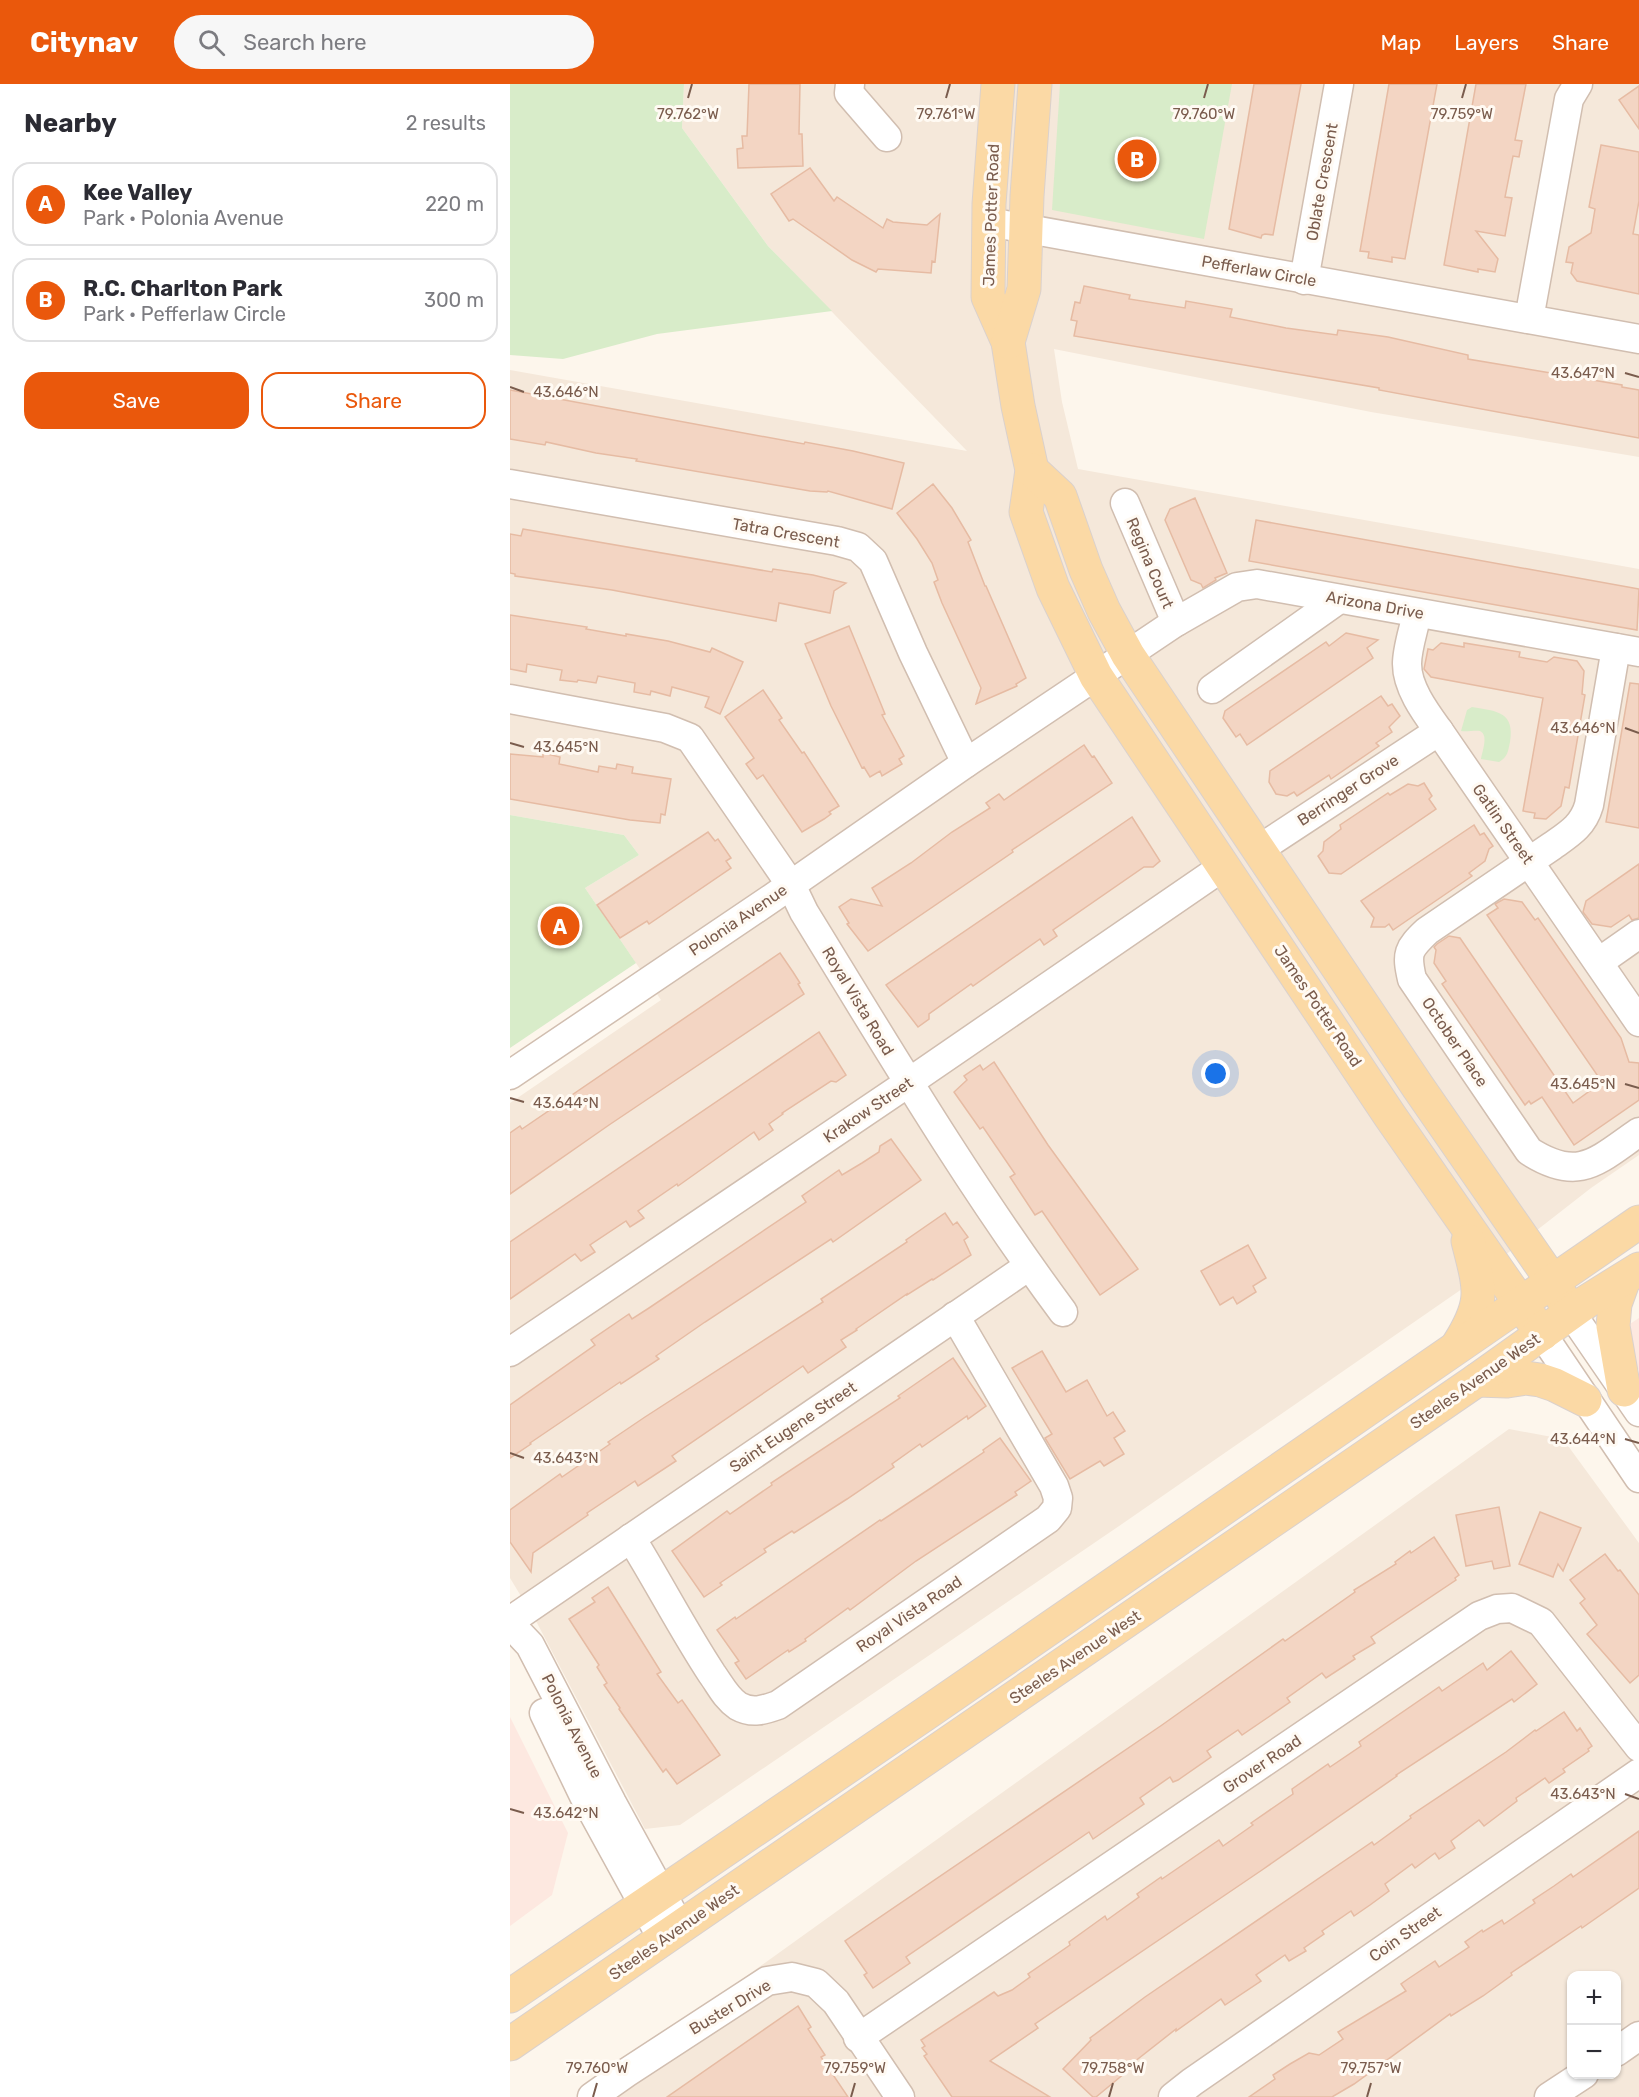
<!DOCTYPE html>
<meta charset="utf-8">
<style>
:root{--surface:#fff;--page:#f7f7f7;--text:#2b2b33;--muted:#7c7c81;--line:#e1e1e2;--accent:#ea580c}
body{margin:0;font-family:Rubik,sans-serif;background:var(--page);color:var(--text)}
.controls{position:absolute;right:18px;bottom:18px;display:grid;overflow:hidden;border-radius:12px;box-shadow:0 2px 4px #0004}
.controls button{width:54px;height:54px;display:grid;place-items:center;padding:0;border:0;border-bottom:2px solid var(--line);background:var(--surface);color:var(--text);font:30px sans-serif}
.you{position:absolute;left:706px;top:990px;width:21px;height:21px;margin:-15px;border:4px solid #fff;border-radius:50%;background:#1a73e8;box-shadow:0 0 0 9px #1a73e833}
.badge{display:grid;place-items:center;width:39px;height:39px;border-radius:50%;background:var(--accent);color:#fff;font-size:20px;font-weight:700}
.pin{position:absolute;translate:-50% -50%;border:3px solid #fff;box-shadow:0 2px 6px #0006}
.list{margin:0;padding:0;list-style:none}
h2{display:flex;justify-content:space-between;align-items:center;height:78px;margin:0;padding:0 24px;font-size:26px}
h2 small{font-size:20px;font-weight:400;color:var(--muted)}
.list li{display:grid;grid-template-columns:39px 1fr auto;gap:18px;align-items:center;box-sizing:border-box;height:84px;margin:0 12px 12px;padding:0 12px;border:2px solid var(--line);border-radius:18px}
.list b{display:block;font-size:22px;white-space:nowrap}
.list p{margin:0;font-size:20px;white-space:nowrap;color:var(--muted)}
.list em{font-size:20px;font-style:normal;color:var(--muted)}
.actions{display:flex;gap:12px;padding:18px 24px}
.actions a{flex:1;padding:14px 0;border:2px solid var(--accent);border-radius:18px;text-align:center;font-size:21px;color:var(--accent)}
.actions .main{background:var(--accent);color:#fff}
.icon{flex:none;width:33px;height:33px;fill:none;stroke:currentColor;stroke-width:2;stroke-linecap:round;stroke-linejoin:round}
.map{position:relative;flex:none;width:1129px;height:2013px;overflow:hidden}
header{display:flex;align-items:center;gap:36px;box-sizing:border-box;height:84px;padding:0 30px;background:var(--accent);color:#fff}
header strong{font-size:28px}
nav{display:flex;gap:33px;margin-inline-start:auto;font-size:21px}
.search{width:420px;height:54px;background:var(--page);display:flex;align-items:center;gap:15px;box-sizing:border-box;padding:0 21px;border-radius:33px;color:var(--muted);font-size:22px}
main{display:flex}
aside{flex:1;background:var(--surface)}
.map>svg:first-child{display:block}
.residential{fill:#f5e8da;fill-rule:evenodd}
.commercial{fill:#fde8e0}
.green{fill:#d8ecc9}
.building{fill:#f3d5c3;stroke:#e6bba3;stroke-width:1.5}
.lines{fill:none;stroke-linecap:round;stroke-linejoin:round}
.minor-casing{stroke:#d1beb0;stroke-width:31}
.major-casing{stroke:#dad1cd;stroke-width:35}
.minor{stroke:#fff;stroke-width:28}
.major{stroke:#fbd9a5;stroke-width:33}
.ticks{fill:none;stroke:#7a5c4d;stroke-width:2}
.labels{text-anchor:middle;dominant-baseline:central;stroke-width:6;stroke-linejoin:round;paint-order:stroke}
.street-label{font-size:16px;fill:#7a5c4d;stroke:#fffaf3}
.ticks-label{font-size:15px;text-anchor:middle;fill:#7a5c4d;stroke:#fffaf3;stroke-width:6;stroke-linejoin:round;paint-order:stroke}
</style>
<header>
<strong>Citynav</strong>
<div class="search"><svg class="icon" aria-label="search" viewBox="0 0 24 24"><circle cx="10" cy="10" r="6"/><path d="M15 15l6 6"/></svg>Search here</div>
<nav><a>Map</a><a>Layers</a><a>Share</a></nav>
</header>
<main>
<aside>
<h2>Nearby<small>2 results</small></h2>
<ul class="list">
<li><span class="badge">A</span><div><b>Kee Valley</b><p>Park · Polonia Avenue</p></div><em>220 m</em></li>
<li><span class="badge">B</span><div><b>R.C. Charlton Park</b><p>Park · Pefferlaw Circle</p></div><em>300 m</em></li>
</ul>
<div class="actions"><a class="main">Save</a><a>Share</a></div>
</aside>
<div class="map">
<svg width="1129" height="2013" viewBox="0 0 1129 2013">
<rect width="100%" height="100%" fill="#fdf6ec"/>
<g class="residential">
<path d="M174,0H1129V373L861,328L544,265L552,318L568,385L1129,485V1071L1081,1104L949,1207L612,1440L170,1741L135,1745L26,1537L0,1494V1019L151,916L75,804L129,771L114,751L0,731V286L457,367L258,162L172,44Z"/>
<path d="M999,1345L1053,1355L1129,1459V2013H68ZM1062,1892H1106V1990H1062Z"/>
</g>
<g class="commercial">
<path d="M1129,1234V1286L1105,1250Z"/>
<path d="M0,1633L58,1749L42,1811L0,1842Z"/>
</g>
<g class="green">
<path d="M0,0H174L172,44L258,162L322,227L147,250L53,275L0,271Z"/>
<path d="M550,0H722L694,155L542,126Z"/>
<path d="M962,623C987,627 1005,628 1000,658C998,667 998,673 989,678L971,675C972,668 979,651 970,647C966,646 956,648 951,647L957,626Z"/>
<path d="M0,731L114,751L129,771L75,804L126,879L0,964Z"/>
</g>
<g class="building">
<path d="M239,0H290L289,50H292L293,82L228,84L227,65L233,64L232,52H237Z"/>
<path d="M744,0H791L763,151L755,150L752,151L751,154L719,145Z"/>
<path d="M879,0H927L897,164L895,175L882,173V178L858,174L859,168L850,167Z"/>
<path d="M966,0H1016L1005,56L1012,57L1009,73L1003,72L995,113L1002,114L995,152L966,147L988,175L985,188L968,185V188L934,181Z"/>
<path d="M1129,2V45L1109,16Z"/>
<path d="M1091,61L1129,68V117L1123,150L1129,151V210L1067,197L1061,189L1063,179L1056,178L1059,163L1081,149L1085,125L1079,123Z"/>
<path d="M300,84L324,117L327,113L373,144L377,135L383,138L417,141L430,130L425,178L422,177L421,189L368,185L366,188L342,176L283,135L279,137L261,110Z"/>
<path d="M574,202L620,211L619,215L675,224L676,217L722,225L720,233L776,244L827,251L828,246L878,253L958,271V275L1112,301V303L1129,306V354L869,306V304L564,252L567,237L561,236L565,218L570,219Z"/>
<path d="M0,306L294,360L295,358L343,367L394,379L382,425L318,407L317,408L300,407L126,377L127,375L86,369L36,358L35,361L0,355Z"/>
<path d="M423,400L442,424L461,456L458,458L475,502H476L516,594L506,600L507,602L466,620L471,604L432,519L424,498L428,496L422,479L407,455L387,429Z"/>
<path d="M685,414L717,489L705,494L706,496L693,504L691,500L681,496L655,436L660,425Z"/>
<path d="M746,436L1129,505L1127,546L739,477Z"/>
<path d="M13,445L262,488L263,485L303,491L336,499L324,507L320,529L269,519L266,537L102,506L5,492V490L0,489V450L11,452Z"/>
<path d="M0,531L77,543L76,545L116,552V550L158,557L200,568L202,564L233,578L210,630L195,623L199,613L162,603L160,612L141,607L140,611L124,608L125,599L88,592L86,599L68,596L67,598L50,596L52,586L17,580L16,588L0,585Z"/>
<path d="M339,542L375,630L372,631L394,672L389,675L392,680L372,692L370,687L360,693L354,683L352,684L321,622L295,560Z"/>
<path d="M836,549L868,556L857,564L863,574L737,661L730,650L726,653L713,634L715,627L816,558L819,562Z"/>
<path d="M931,559L954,563V559L1010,568L1009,573L1037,578L1044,573L1067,577L1074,587L1072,610L1075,611L1059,704L1055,703L1051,722L1036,735L1024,734L1025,729L1013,727L1033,614L921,593L914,585L918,565L923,566Z"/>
<path d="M1120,599L1129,600V744L1096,738Z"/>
<path d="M253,606L272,634L269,636L292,669L294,668L329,722L319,728L321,730L314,735L292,748L253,691L247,695L236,680L244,674L215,633Z"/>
<path d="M871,612L878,622L882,620L890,632L879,643L882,648L866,659L869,662L821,695L819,691L787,712L784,708L777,712L766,710L759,698L760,687Z"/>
<path d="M574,661L582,673L584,672L602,699L502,766L503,768L358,867L337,840L339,839L329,823L341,815L372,822L362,804L401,779L442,748L480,724L476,719L489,710L494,716Z"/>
<path d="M33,669L50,673L49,680L88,688L89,682L106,685L107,680L123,683L122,689L161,695L155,731L151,730L150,739L120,736L0,715V670L33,673Z"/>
<path d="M914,699L922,712L919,715L926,725L831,790L819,789L808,772L813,767L814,758L831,745L830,741L878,709L880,711L898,700L908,702Z"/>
<path d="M622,733L650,777L643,783H634L543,846L547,852L534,861L530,855L463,902L461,900L419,930V935L408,943L376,901Z"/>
<path d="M964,741L970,751L974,749L983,762L979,765L975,777L959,789L962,792L883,846L879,840L875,843H861L864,834L851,817Z"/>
<path d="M198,748L205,757L208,755L221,774L216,777L221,784L139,840L137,837L110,854L87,821Z"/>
<path d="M1129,780V834L1122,836L1119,831L1101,843L1082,840L1073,828L1076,817Z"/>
<path d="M994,815L1012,818L1025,836L1028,834L1111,954L1119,978L1129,979V1016L1064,1061L1032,1013L1021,1020L1019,1017L1015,1021L932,900L936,897L924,879L926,866L924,863L927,860L939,852L950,854L1063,1019L1092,998L977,831L988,824L985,820Z"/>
<path d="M270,869L283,888L290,899L288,900L294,910L99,1041L0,1110V1049L10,1042L12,1045Z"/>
<path d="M309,948L336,991L326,998L321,997L272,1029L273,1030L259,1040L263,1046L249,1056L244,1048L168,1102L167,1100L128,1127L134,1134L120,1143L116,1137L80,1161L85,1168L71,1177L65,1170L0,1215V1158Z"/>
<path d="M484,978L538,1061L628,1185L590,1211L532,1127L525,1131L500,1093L505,1090L473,1043L470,1045L444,1008L457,996L454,992L470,981L473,986Z"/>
<path d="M381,1055L411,1096L323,1158L321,1155L195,1238L146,1272L149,1275L111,1300L110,1298L20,1359L21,1360L0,1374V1321L85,1261L81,1256L119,1230L122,1235L139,1224L296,1118L292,1112L329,1086L332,1091L352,1079L369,1068L370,1062Z"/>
<path d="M435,1129L443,1141L447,1138L458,1153L454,1156L461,1171L423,1196L422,1195L397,1211V1210L346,1245L347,1246L331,1256L336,1263L298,1289L293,1282L277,1293L162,1372L166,1377L128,1402L125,1397L77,1429L78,1431L23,1469L21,1488L0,1458V1426L50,1390L52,1393L100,1360L98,1358L135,1333L313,1218L311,1215L397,1158L396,1156Z"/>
<path d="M738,1161L756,1194L743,1202L746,1208L727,1220L723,1213L710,1221L691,1187Z"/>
<path d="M532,1267L556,1308L577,1296L597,1332L603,1328L615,1347L604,1354L614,1370L594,1382L590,1377L560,1395L535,1354L542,1350L502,1284Z"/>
<path d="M443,1274L476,1322L458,1335L457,1332L412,1363L410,1360L382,1380L384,1383L337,1415L284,1449L282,1447L254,1465L256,1468L210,1499L212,1501L194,1513L162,1467L217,1427L220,1430L262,1401L261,1399L390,1314L388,1312Z"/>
<path d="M490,1354L521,1397L505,1408L507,1411L406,1477L340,1526L338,1524L295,1555L296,1557L279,1568L278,1566L236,1595L225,1579L229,1577L207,1546L225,1533L226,1535L370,1436L371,1437L421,1404L474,1368L473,1366Z"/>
<path d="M989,1423L1000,1482L984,1485L982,1477L956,1482L946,1431Z"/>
<path d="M1030,1428L1071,1444L1053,1487L1048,1480L1043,1493L1009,1480Z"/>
<path d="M924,1453L949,1491L945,1494L946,1496L861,1553L865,1559L843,1572L845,1575L816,1594L812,1589L777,1614L780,1618L760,1632L732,1651L728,1646L697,1667L701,1673L668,1696L663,1698L660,1693L630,1714L634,1720L583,1755L579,1748L396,1873L400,1879L363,1904L354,1891L357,1889L335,1857L652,1641L773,1555L775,1557L845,1508L844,1506L886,1480L885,1478L900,1467L901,1469Z"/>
<path d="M1095,1470L1108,1487L1110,1486L1129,1511V1591L1120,1599L1077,1550L1087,1541L1070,1519L1075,1515L1060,1496Z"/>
<path d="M98,1503L151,1588L147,1590L168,1619L172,1616L210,1671L167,1700L156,1685L153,1688L109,1625L110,1624L94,1601L97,1599L87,1583L89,1581L59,1535L85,1518L82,1514Z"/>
<path d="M1001,1567L1027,1600L1004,1618L1002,1615L886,1691L887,1692L752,1786L525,1940L528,1944L480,1977L540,2013H442L414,1972L417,1970L412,1964L415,1962L411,1956L484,1908L488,1912L502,1906L520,1893L518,1890L560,1861L559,1858L595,1832L597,1836L629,1813L627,1810L651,1793L652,1795L709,1756L713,1762L743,1741L741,1739L783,1710L782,1705L818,1680L820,1683L851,1662L849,1658L929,1603L932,1607L973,1579L977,1586Z"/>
<path d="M1054,1628L1067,1647L1070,1644L1082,1662L1078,1665L1079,1667L1053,1685L1055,1688L1039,1699L1035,1694L1006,1714L1007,1717L974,1742L969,1736L941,1757L945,1764L929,1775L925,1769L905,1784L902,1780L875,1800L879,1807L860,1821L844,1832L841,1827L812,1847L814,1850L794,1864L796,1867L779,1877L775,1871L746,1891L751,1897L715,1921L711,1915L666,1947V1945L619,1982L621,1984L586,2013H583L553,1985L581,1956L580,1954L635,1913L862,1758L864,1761L901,1734L900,1732L996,1668L1025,1646L1026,1647Z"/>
<path d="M1129,1747V1804L1072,1844L1071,1842L1001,1889L1002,1891L973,1912L941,1932L940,1930L844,2000L822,2013H739L765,1995L763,1991L780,1980L799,1969L809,1971L833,1955L828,1948L896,1907L891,1900L898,1895L925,1877L929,1883L959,1863L955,1858L972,1846L973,1848L992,1836L994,1840L1025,1819L1023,1816L1044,1802L1061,1790L1063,1793Z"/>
<path d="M288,1922L301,1943L298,1945L315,1971L311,1973L338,2013H157Z"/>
</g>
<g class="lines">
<g class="minor-casing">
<g id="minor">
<path d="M340,0L339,9L377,53"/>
<path d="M479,138L1129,255"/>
<path d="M794,196L829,0"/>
<path d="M1019,235L1059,15L1068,0"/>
<path d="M0,400L327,457L348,463L363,477L403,569L456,679"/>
<path d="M615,419L666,538"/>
<path d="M907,529C904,545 897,564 897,580C897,604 916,629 929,647L1129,938"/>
<path d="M1106,564L1079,721C1073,742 1059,750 1042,762L917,847C898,865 896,869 902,895L1019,1067C1069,1099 1087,1077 1129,1048"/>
<path d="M702,605L829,515"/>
<path d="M0,615L155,644L180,654L281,801L294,828C377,963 458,1100 553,1228"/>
<path d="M748,766L929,647"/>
<path d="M1089,878L1129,850"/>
<path d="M0,991L262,814L456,679L666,538L727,503L747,500L1129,568"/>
<path d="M1061,1229L1129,1328"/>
<path d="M1032,1250L1129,1394"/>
<path d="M0,1268L398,999L714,782"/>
<path d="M121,1454C149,1499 173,1546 202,1590C210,1601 216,1614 228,1622C242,1630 254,1626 268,1621L538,1435L547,1424L548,1414L544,1402L445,1232"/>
<path d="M0,1537L519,1182"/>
<path d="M0,1540L20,1561L102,1719L170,1843"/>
<path d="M34,1629L74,1712L153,1856"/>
<path d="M348,1954L969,1532L987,1525L1002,1524L1031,1538L1129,1663"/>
<path d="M1106,1968L1129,1952"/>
<path d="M82,2013L116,1989L257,1897L282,1893L306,1899L326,1918L390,2013"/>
<path d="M663,2013L682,1998L1129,1689"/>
<path d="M1039,2013L1074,1990"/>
</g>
</g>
<g class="major-casing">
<g id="major">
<path d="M488,0L479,120L478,213L498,258L508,322L522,386L516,428L543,504L586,592L880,1032L1032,1250"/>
<path d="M498,258L514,205L517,112L525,0"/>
<path d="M522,386L550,412L576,486L594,527L618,571L908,1003L1043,1198L1054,1217"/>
<path d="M1114,1195L1105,1220L1103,1242L1114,1306"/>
<path d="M948,1261C976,1217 970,1205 958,1157"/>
<path d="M967,1296L997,1297L1016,1294L1030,1296L1045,1301L1075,1316"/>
<path d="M0,1912L415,1630L1129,1138"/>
<path d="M0,1960L967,1296L1076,1218L1129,1185"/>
</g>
</g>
<use href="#minor" class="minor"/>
<use href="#major" class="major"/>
</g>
<path class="ticks" d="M178,14L182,0M436,14L440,0M694,14L698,0M952,14L956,0M1115,289L1129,293M0,303L14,308M1115,644L1129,649M0,659L14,663M1115,1000L1129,1004M0,1014L14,1018M1115,1355L1129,1359M0,1369L14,1374M1115,1710L1129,1715M0,1725L14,1729M83,2013L87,1999M341,2013L345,1999M599,2013L603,1999M857,2013L861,1999"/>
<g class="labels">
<g class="street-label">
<text transform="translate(812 98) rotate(-80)">Oblate Crescent</text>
<text transform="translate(481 131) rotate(-88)">James Potter Road</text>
<text transform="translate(749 187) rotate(10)">Pefferlaw Circle</text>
<text transform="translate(276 449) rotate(10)">Tatra Crescent</text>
<text transform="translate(640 479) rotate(67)">Regina Court</text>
<text transform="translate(865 521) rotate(10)">Arizona Drive</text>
<text transform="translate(838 706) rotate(-33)">Berringer Grove</text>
<text transform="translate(993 740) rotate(55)">Gatlin Street</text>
<text transform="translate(228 836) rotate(-34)">Polonia Avenue</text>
<text transform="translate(348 917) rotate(59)">Royal Vista Road</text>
<text transform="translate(808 922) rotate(56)">James Potter Road</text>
<text transform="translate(945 958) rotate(56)">October Place</text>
<text transform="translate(358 1026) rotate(-34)">Krakow Street</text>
<text transform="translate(965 1297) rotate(-35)">Steeles Avenue West</text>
<text transform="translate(283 1343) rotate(-34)">Saint Eugene Street</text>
<text transform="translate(399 1530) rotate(-34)">Royal Vista Road</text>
<text transform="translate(565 1573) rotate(-34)">Steeles Avenue West</text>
<text transform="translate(62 1642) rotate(63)">Polonia Avenue</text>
<text transform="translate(752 1680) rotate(-34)">Grover Road</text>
<text transform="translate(164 1848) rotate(-35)">Steeles Avenue West</text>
<text transform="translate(895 1850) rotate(-35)">Coin Street</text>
<text transform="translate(220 1923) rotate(-31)">Buster Drive</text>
</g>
</g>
<g class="ticks-label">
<text x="178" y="35">79.762°W</text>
<text x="436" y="35">79.761°W</text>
<text x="694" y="35">79.760°W</text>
<text x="952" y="35">79.759°W</text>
<text x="1073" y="294">43.647°N</text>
<text x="56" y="313">43.646°N</text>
<text x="1073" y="649">43.646°N</text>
<text x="56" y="668">43.645°N</text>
<text x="1073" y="1005">43.645°N</text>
<text x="56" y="1024">43.644°N</text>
<text x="1073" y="1360">43.644°N</text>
<text x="56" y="1379">43.643°N</text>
<text x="1073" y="1715">43.643°N</text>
<text x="56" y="1734">43.642°N</text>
<text x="87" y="1989">79.760°W</text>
<text x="345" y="1989">79.759°W</text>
<text x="603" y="1989">79.758°W</text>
<text x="861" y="1989">79.757°W</text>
</g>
</svg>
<div class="controls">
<button>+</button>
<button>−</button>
</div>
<div class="you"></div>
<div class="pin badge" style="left:50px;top:842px">A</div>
<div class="pin badge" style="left:627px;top:75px">B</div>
</div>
</main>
